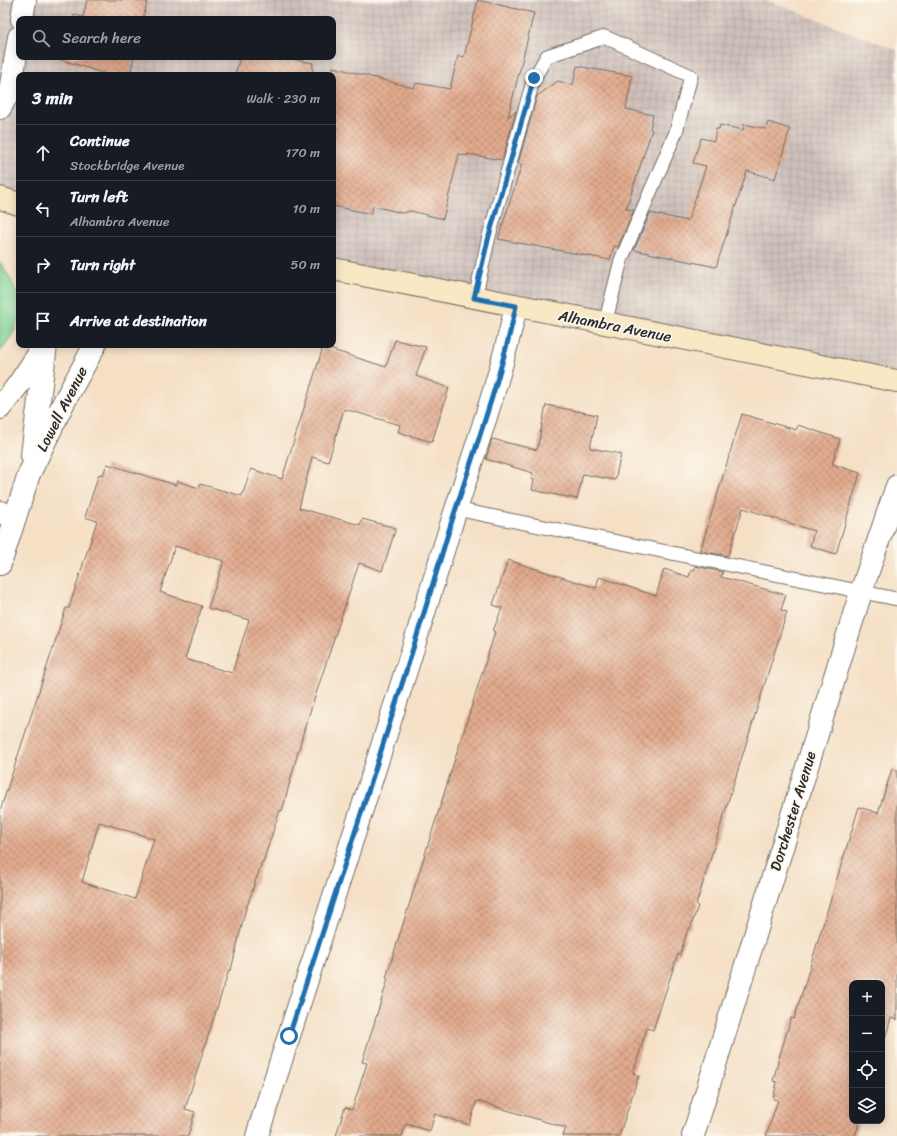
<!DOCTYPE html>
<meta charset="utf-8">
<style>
:root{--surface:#171b24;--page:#242831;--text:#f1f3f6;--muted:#9ea1a6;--line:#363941}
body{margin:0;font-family:Sriracha,sans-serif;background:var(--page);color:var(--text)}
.controls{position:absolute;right:12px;bottom:12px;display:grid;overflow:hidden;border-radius:8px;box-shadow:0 2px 10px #0003}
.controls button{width:36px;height:36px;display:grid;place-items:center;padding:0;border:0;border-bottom:1px solid var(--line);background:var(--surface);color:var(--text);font:20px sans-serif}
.stop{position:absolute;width:12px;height:12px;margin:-9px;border:3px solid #1f6fb2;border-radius:50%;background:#fff}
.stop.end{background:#1f6fb2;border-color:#fff;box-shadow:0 1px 4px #0008}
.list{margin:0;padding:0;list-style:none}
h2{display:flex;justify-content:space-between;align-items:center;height:52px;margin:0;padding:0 16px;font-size:17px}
h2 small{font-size:13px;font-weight:400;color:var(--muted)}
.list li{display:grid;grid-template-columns:26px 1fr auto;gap:12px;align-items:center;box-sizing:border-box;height:56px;padding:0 16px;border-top:1px solid var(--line)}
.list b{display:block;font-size:15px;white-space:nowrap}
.list p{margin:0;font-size:13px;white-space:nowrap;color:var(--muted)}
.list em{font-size:13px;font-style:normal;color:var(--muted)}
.icon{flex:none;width:22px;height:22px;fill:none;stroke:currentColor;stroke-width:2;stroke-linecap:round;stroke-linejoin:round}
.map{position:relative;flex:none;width:897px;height:1136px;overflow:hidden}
.search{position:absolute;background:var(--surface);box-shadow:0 2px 10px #0003;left:16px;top:16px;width:320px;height:44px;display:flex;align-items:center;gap:10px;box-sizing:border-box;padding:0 14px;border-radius:8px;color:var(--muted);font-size:15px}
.panel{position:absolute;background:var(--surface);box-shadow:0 2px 10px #0003;left:16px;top:72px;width:320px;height:276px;border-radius:8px}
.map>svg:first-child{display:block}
.industrial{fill:url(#industrial-grid);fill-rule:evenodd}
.green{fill:#82d495;stroke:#568060}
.building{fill:url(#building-cross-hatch);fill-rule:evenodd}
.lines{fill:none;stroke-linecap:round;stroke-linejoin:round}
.service-casing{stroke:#726a61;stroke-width:15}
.minor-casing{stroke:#726a61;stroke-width:24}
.tertiary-casing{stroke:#726a61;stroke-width:24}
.secondary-casing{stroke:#726a61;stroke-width:24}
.service{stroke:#fff;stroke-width:13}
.minor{stroke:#fff;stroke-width:22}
.tertiary{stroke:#fff;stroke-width:22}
.secondary{stroke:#f8e8c3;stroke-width:22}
.route{stroke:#1f6fb2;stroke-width:5}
.labels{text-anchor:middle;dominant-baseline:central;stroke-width:3.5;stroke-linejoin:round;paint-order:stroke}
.street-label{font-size:15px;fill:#2b2b2b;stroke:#fbf7ec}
</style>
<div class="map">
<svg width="897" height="1136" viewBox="0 0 897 1136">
<defs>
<pattern id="industrial-grid" width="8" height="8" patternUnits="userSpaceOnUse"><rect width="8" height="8" fill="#cfc0ba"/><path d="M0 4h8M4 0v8" fill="none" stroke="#b2a5a0"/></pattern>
<pattern id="building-cross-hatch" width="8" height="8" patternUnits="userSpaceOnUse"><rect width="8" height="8" fill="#e2aa8d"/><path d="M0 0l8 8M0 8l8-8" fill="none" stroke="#b78b73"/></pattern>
</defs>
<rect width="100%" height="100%" fill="#fbf7ec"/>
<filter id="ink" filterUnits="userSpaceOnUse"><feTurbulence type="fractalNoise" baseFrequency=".025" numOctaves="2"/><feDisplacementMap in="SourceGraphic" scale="8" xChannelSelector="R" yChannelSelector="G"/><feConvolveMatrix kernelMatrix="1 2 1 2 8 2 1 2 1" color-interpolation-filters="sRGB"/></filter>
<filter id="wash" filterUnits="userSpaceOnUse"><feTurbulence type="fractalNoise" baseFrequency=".012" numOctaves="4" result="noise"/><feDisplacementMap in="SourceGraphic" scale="16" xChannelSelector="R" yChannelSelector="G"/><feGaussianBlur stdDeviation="0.9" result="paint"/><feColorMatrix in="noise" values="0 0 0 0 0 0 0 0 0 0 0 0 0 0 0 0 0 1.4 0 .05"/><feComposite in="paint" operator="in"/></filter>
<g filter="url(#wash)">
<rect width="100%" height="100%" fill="#f5e0c6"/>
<path class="industrial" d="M0,0H766L897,50V374L333,263V75H19V197L0,191ZM19,19H333V57H19Z"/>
<path class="green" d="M0,262C13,282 24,301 16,326C14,335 5,344 0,352Z"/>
<g id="blocks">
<g class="building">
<path d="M87,0H133L147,2L143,19H72L74,15L83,17Z"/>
<path d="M478,0L534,13L508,117L516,111L502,160L468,154V156L459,154L443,219L411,211L402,213L373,206L371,214L333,206V67L414,88L416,83L450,89L458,56L464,57Z"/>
<path d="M60,57H134L130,75H109L59,59Z"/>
<path d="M240,57H282L313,63L312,75H235Z"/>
<path d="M577,66L632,76L626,109L653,115L650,129L652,130L626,209L634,210L618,247L614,246L610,260L498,239L522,164H518L537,96L558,81L573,85Z"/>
<path d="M768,122L790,129L775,179L747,171L716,267L634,250L650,213L688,221L706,166L693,163L701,138L714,141L716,129H719L720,125L743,130L744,124L766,129Z"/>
<path d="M395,340L426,347L416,376L449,388L432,442L398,432L400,425L344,409L328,462L312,457L299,508L360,525L362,519L396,528L382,571L359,563L304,730L282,811L280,810L263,862H262L245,912L231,970H229L185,1109L195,1112L188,1136H0V811L66,608H69L97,521L85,517L99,474L103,475L107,464L176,485L177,481L199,488L200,484L242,496L251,469L282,479L323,347L386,367ZM175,546L224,561L208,608L249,620L232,673L185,659L202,606L160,592ZM99,822L154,839L135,899L82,882Z"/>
<path d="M546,405L597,415L590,448L621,454L615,480L583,474L577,499L532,490L534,480L531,479L533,473L486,459L492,439L537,450Z"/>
<path d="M742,414L796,430L798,425L840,439L832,464L860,473L836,554L810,546L814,531L743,508L728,556L700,551Z"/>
<path d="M508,560L596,588L599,577L656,596L664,569L689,577L691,570L694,571L695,566L723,572L721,577L786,595L781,610L787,612L696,905L698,906L690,929L688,928L680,955L678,954L653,1030L647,1028L633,1073L639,1075L619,1136H563L566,1128L477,1101L469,1125L435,1114L430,1131L406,1124L402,1136H336L345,1107L352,1110L367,1063L362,1062L388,979L386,978L495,632L493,631L502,608L493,605Z"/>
<path d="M892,769L897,770V1020L891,1018L882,1049V983H852V1121H860L855,1136H766L778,1100L773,1099L777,1082L773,1081L779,1058L791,1018L794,1019L859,807L878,813Z"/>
</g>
</g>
</g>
<g filter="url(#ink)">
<use href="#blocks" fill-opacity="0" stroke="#726a61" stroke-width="1"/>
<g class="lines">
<g class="service-casing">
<g id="service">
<path d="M475,298L489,236L534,78L547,56L605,37L691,76L676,132L621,260L605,324"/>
<path d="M456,509L897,599"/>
</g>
</g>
<g class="minor-casing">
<g id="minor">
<path d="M22,19L25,0"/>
<path d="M0,108L10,91L19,37"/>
<path d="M0,408L18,385L44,346"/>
<path d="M32,455L46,345"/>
<path d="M0,564L29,474L64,402L95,345"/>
<path d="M257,1136C320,937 386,740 446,541C470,463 499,386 516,306"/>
<path d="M693,1136L861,592L897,486"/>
</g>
</g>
<g class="tertiary-casing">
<path id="tertiary" d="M0,512L15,517"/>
</g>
<g class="secondary-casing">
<g id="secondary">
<path d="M0,198L19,204"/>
<path d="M333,269L897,381"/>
</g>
</g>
<use href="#service" class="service"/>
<use href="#minor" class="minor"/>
<use href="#tertiary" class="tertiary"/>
<use href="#secondary" class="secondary"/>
</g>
</g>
<g class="lines" filter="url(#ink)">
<path class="route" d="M289,1036C344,867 399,698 450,527C473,454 500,382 516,306L474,298L489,236L534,78"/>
</g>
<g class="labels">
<g class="street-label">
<text transform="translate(615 326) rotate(11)">Alhambra Avenue</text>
<text transform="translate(62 409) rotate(-63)">Lowell Avenue</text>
<text transform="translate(793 811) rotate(-73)">Dorchester Avenue</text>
</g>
</g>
</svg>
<div class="controls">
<button>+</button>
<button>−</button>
<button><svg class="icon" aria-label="locate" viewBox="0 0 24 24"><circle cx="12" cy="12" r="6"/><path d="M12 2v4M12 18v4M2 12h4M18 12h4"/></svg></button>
<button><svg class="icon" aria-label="layers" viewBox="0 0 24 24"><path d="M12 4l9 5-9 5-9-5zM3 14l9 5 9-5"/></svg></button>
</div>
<div class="stop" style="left:289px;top:1036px"></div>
<div class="stop end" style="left:534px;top:78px"></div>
<div class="search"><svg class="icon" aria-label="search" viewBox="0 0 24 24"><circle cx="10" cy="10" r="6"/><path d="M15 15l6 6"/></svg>Search here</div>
<section class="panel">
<h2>3 min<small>Walk · 230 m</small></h2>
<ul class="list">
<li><svg class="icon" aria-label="ahead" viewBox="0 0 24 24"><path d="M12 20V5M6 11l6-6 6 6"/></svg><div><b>Continue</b><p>Stockbridge Avenue</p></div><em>170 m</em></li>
<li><svg class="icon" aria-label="left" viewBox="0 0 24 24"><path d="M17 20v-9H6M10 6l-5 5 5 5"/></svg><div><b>Turn left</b><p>Alhambra Avenue</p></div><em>10 m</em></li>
<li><svg class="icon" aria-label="right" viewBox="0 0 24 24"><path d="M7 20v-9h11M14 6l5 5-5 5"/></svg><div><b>Turn right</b></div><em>50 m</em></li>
<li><svg class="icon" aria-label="arrive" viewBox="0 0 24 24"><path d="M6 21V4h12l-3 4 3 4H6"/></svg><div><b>Arrive at destination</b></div></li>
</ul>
</section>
</div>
